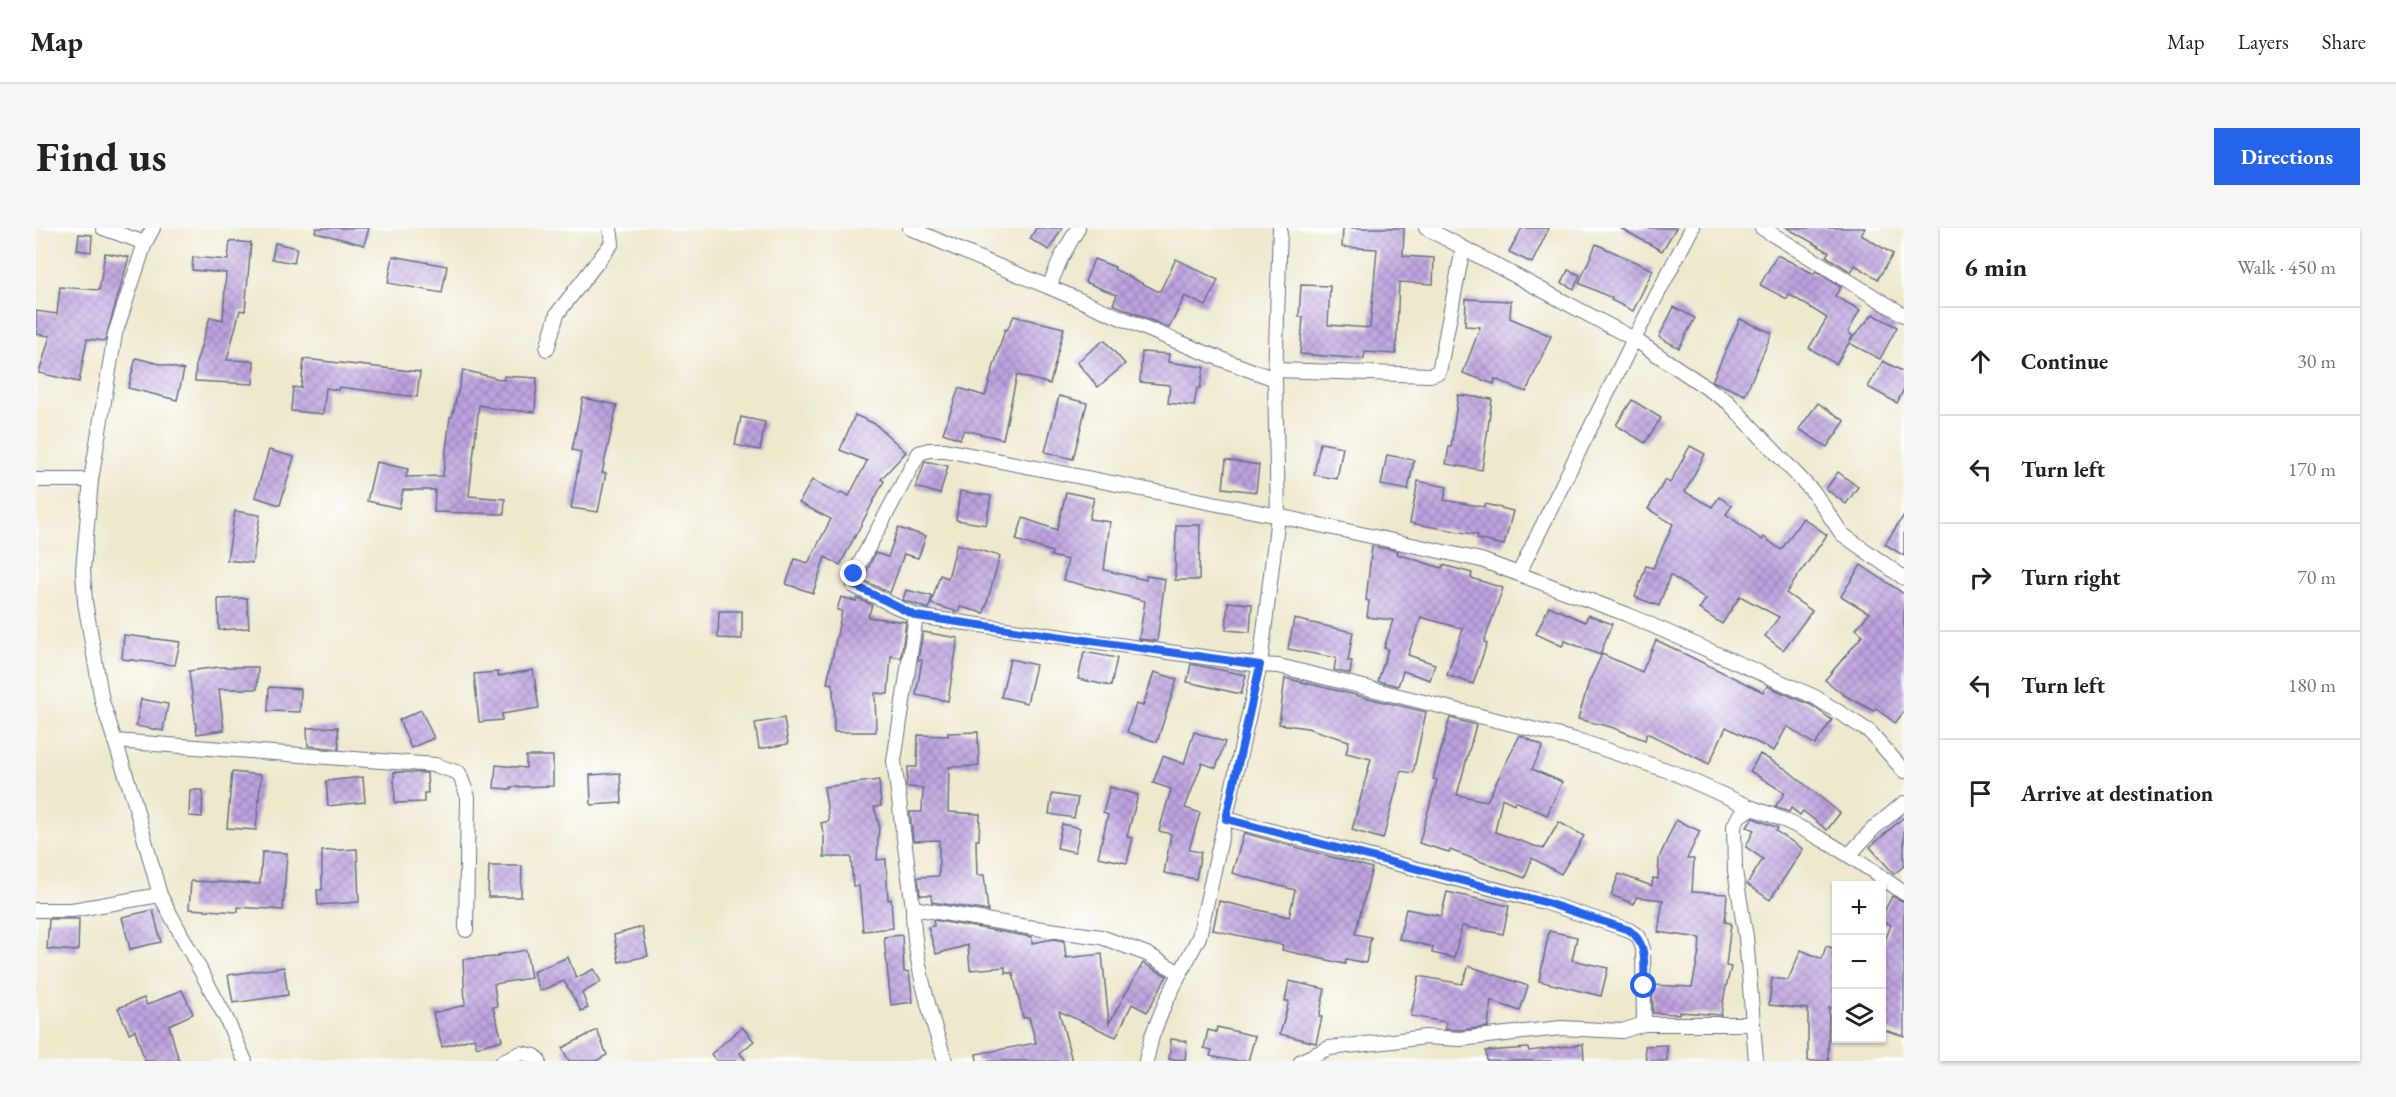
<!DOCTYPE html>
<meta charset="utf-8">
<style>
:root{--surface:#fff;--page:#f6f6f6;--text:#222;--muted:#767676;--line:#e0e0e0;--accent:#2563eb}
body{margin:0;font-family:"EB Garamond",serif;background:var(--page);color:var(--text)}
.controls{position:absolute;right:18px;bottom:18px;display:grid;overflow:hidden;border-radius:0px;box-shadow:0 2px 4px #0004}
.controls button{width:54px;height:54px;display:grid;place-items:center;padding:0;border:0;border-bottom:2px solid var(--line);background:var(--surface);color:var(--text);font:30px sans-serif}
.stop{position:absolute;width:18px;height:18px;margin:-14px;border:4px solid #2563eb;border-radius:50%;background:#fff}
.stop.end{background:#2563eb;border-color:#fff;box-shadow:0 2px 6px #0008}
.list{margin:0;padding:0;list-style:none}
h2{display:flex;justify-content:space-between;align-items:center;height:78px;margin:0;padding:0 24px;font-size:26px}
h2 small{font-size:20px;font-weight:400;color:var(--muted)}
.list li{display:grid;grid-template-columns:39px 1fr auto;gap:18px;align-items:center;box-sizing:border-box;height:108px;padding:0 24px;border-top:2px solid var(--line)}
.list b{display:block;font-size:22px;white-space:nowrap}
.list em{font-size:20px;font-style:normal;color:var(--muted)}
.icon{flex:none;width:33px;height:33px;fill:none;stroke:currentColor;stroke-width:2;stroke-linecap:round;stroke-linejoin:round}
.map{position:relative;flex:none;width:1868px;height:833px;overflow:hidden;border-radius:0px}
header{display:flex;align-items:center;gap:36px;box-sizing:border-box;height:84px;padding:0 30px;background:var(--surface);border-bottom:2px solid var(--line)}
header strong{font-size:28px}
nav{display:flex;gap:33px;margin-inline-start:auto;font-size:21px}
.intro{display:flex;align-items:center;justify-content:space-between;box-sizing:border-box;height:144px;padding:0 36px}
h1{margin:0;font-size:42px}
.button{padding:15px 27px;border-radius:0px;background:var(--accent);color:#fff;font-size:21px;font-weight:700}
main{display:flex;gap:36px;padding:0 36px}
aside{flex:1;background:var(--surface);border-radius:0px;box-shadow:0 2px 4px #0004}
.map>svg:first-child{display:block}
.building{fill:url(#building-cross-hatch)}
.lines{fill:none;stroke-linecap:round;stroke-linejoin:round}
.street-casing{stroke:#657084;stroke-width:16}
.street{stroke:#fff;stroke-width:14}
.route{stroke:#2563eb;stroke-width:8}
</style>
<header>
<strong>Map</strong>
<nav><a>Map</a><a>Layers</a><a>Share</a></nav>
</header>
<div class="intro"><h1>Find us</h1><a class="button">Directions</a></div>
<main>
<div class="map">
<svg width="1868" height="833" viewBox="0 0 1868 833">
<defs>
<pattern id="building-cross-hatch" width="8" height="8" patternUnits="userSpaceOnUse" patternTransform="scale(1.5)"><rect width="8" height="8" fill="#bea3df"/><path d="M0 0l8 8M0 8l8-8" fill="none" stroke="#9a85b8"/></pattern>
</defs>
<rect width="100%" height="100%" fill="#fff"/>
<filter id="ink" filterUnits="userSpaceOnUse"><feTurbulence type="fractalNoise" baseFrequency=".0167" numOctaves="2"/><feDisplacementMap in="SourceGraphic" scale="12" xChannelSelector="R" yChannelSelector="G"/><feConvolveMatrix kernelMatrix="1 2 1 2 8 2 1 2 1" color-interpolation-filters="sRGB"/></filter>
<filter id="wash" filterUnits="userSpaceOnUse"><feTurbulence type="fractalNoise" baseFrequency=".008" numOctaves="4" result="noise"/><feDisplacementMap in="SourceGraphic" scale="24" xChannelSelector="R" yChannelSelector="G"/><feGaussianBlur stdDeviation="1.35" result="paint"/><feColorMatrix in="noise" values="0 0 0 0 0 0 0 0 0 0 0 0 0 0 0 0 0 1.4 0 .05"/><feComposite in="paint" operator="in"/></filter>
<g filter="url(#wash)">
<rect width="100%" height="100%" fill="#eee8cc"/>
<g id="blocks">
<g class="building">
<path d="M280,0H333L328,17L279,4Z"/>
<path d="M1000,0H1026L1013,22L994,11Z"/>
<path d="M1307,0H1368L1367,28L1398,30L1397,56L1363,54L1360,126L1329,124L1328,131L1264,126L1267,89H1263L1265,57L1294,58L1292,97L1334,100L1341,21L1306,19Z"/>
<path d="M1486,0H1513L1496,35L1473,24Z"/>
<path d="M1584,0H1640L1626,23Z"/>
<path d="M1751,0H1829L1825,7L1857,26L1842,51L1819,37L1815,44L1790,28L1793,24Z"/>
<path d="M43,6L56,7L55,24L41,22Z"/>
<path d="M194,13L215,15L209,83L204,82L191,132L218,133L217,156L159,153L160,135L174,89L187,92L190,45L156,42L157,29L192,32Z"/>
<path d="M239,15L261,20L258,35L236,31Z"/>
<path d="M1560,16L1617,42L1597,83L1575,72L1576,70L1543,55Z"/>
<path d="M69,25L93,29L69,113L51,111L43,154L3,145L14,108L0,106V83L21,86L24,59L63,62Z"/>
<path d="M1741,27L1778,46L1780,43L1805,59L1799,68L1824,82L1812,104L1817,108L1813,114L1837,86L1861,99L1844,131L1813,115L1800,136L1773,120L1791,90L1753,66L1751,71L1724,57Z"/>
<path d="M357,28L411,38L406,65L352,55Z"/>
<path d="M1058,31L1079,39L1078,41L1121,63H1124L1140,31L1182,52L1170,78L1149,68L1133,100L1077,76L1081,67L1049,54Z"/>
<path d="M1532,42L1544,47L1538,61L1526,55Z"/>
<path d="M1430,71L1475,73L1474,90L1515,108L1490,164L1459,151L1458,156L1427,145L1444,99L1429,98Z"/>
<path d="M1638,79L1659,90L1643,120L1623,109Z"/>
<path d="M978,88L1028,100L1014,156L981,147L967,211L928,202L924,211L907,205L923,160L949,168L969,101L971,102Z"/>
<path d="M1704,91L1736,105L1709,167L1676,153Z"/>
<path d="M1068,112L1089,136L1062,159L1041,134Z"/>
<path d="M1106,124L1133,126L1132,134L1168,139L1164,160H1161L1158,178L1132,175L1134,157L1104,154Z"/>
<path d="M100,130L148,142L141,172L92,160Z"/>
<path d="M268,131L384,144L381,169L303,159L302,162L290,160L287,186L255,183L257,159L265,160Z"/>
<path d="M1847,133L1868,144V161L1861,175L1832,159Z"/>
<path d="M427,142L468,152V148L501,150L499,184L460,181L443,177L433,268L469,271L468,286L398,284L399,262H367L363,280L331,273L340,234L372,241L370,249L407,248L414,189H416Z"/>
<path d="M1422,167L1456,171L1446,242L1410,236L1413,219H1415Z"/>
<path d="M1023,168L1051,175L1037,231L1009,224Z"/>
<path d="M547,170L581,177L566,245H570L562,284L535,280L545,224L536,222Z"/>
<path d="M1596,172L1625,190L1609,215L1580,197Z"/>
<path d="M1782,175L1809,193L1791,219L1763,201Z"/>
<path d="M819,187L839,196L870,224L845,251L848,253L804,337L789,329L777,365L750,356L759,331L772,335L795,291L763,275L776,252L804,266L805,264L813,268L831,233L804,222Z"/>
<path d="M705,189L729,194L724,222L699,217Z"/>
<path d="M1284,215L1307,219L1301,251L1278,247Z"/>
<path d="M1654,218L1669,226L1649,264L1676,279L1683,269L1696,278L1690,286L1726,312L1728,309L1745,322L1767,290L1791,307L1750,365L1776,383L1747,422L1729,408L1743,389L1704,368L1686,396L1663,381L1670,371L1634,347L1623,378L1599,369L1610,338L1617,340L1637,296L1612,281L1629,252L1634,255Z"/>
<path d="M233,222L258,229L244,277L219,269Z"/>
<path d="M1351,227L1378,232L1372,262L1345,257Z"/>
<path d="M1190,232L1223,237L1220,264L1187,260Z"/>
<path d="M889,233L912,238L904,266L880,259Z"/>
<path d="M1802,244L1822,259L1810,276L1790,261Z"/>
<path d="M1382,253L1411,259L1408,272L1448,279L1449,276L1477,283L1468,317L1441,311L1442,307L1374,295Z"/>
<path d="M924,263L955,268L950,297L920,292Z"/>
<path d="M1030,264L1058,270L1053,291L1074,294L1068,342L1110,352V348L1129,351L1121,413L1103,411L1109,373L1027,352L1032,332L1015,328L1016,324L980,312L987,290L1021,302Z"/>
<path d="M199,283L224,287L216,335L191,332Z"/>
<path d="M1868,287V328L1849,316Z"/>
<path d="M1140,297H1164L1163,352H1139Z"/>
<path d="M862,300L890,308L882,330L868,326L854,365L827,352L839,325L852,329Z"/>
<path d="M921,316L964,328L948,385L924,379L923,384L895,376L904,347L912,350Z"/>
<path d="M1336,318L1362,323L1361,326L1406,340L1407,337L1436,345L1435,350L1467,360L1448,414L1451,415L1437,456L1411,447L1427,401L1385,389L1372,427L1399,436L1394,452L1367,443L1362,458L1342,453L1352,421L1348,420L1357,392L1331,389L1333,373L1330,372Z"/>
<path d="M1825,337L1868,366V484L1859,495L1840,480L1838,483L1808,467L1789,452L1827,407L1820,401L1833,385L1805,368Z"/>
<path d="M870,362L896,368L893,381L867,372Z"/>
<path d="M805,369L820,373L821,370L836,377L832,389L870,394L865,430L855,428L852,466L839,465L840,504H798L797,456L791,455L806,383L801,382Z"/>
<path d="M211,370L213,400L183,402L182,371Z"/>
<path d="M1192,374L1216,376L1214,404L1190,402Z"/>
<path d="M1513,378L1549,394L1552,387L1576,396L1564,427L1529,413L1526,418L1500,406Z"/>
<path d="M683,383H706V411L682,410Z"/>
<path d="M1258,391L1317,404L1312,433H1316L1314,446L1298,442L1300,430L1252,421Z"/>
<path d="M887,404L922,410L912,473L880,467L886,432H882Z"/>
<path d="M88,407L144,414L139,437L86,431Z"/>
<path d="M1620,412L1727,464L1731,458L1775,477L1796,492L1779,517L1751,498L1738,523L1690,499L1673,536L1611,505L1609,512L1575,499L1542,491L1553,454L1566,426L1606,444Z"/>
<path d="M1048,424L1081,430L1075,458L1042,451Z"/>
<path d="M974,431L1000,437L991,475L965,469Z"/>
<path d="M1155,436L1210,447L1205,466L1151,454Z"/>
<path d="M183,439H222L221,461H183L188,502L161,506L153,443Z"/>
<path d="M497,442L503,480L466,486V492L443,494L438,446L462,444V448Z"/>
<path d="M1118,444L1141,451L1121,514L1091,504L1100,476L1107,478Z"/>
<path d="M1249,450L1390,484L1377,545L1365,543L1347,611L1316,602L1335,531L1310,525L1313,513L1271,500L1243,496Z"/>
<path d="M233,459L265,461L264,484L232,483Z"/>
<path d="M105,471L132,476L127,503L100,498Z"/>
<path d="M385,482L398,510L375,520L363,492Z"/>
<path d="M748,490L752,516L723,521L719,495Z"/>
<path d="M1414,490L1440,497L1421,567L1451,573L1484,507L1507,518L1496,541L1526,554L1511,587L1479,573L1478,576L1466,570L1459,604L1507,621L1523,594L1548,608L1525,646L1496,630L1489,650L1414,622L1413,624L1383,615L1401,552L1397,551Z"/>
<path d="M302,499L303,521L272,518L271,500Z"/>
<path d="M942,504L943,538L913,539L912,584L944,586L943,612H940L941,647H948L952,683L896,674L895,667H884L882,649L903,648V612L877,613L874,584H886L887,560L870,559L872,539H881L882,507L912,508V505Z"/>
<path d="M1158,504L1189,514L1180,540L1166,535L1149,580L1164,585L1153,622L1165,624L1160,651L1128,645L1135,606L1123,603L1135,561L1117,555L1127,528L1148,536Z"/>
<path d="M1724,526L1750,541L1804,585L1791,602L1767,583L1764,587L1755,580L1753,584L1739,579L1749,565L1714,543Z"/>
<path d="M490,528H517V558L475,559V561L458,560L460,537L490,540Z"/>
<path d="M196,544L225,547L220,602L191,600Z"/>
<path d="M358,544L391,545L392,565H388V574L359,575Z"/>
<path d="M584,545L586,575L555,577L554,547Z"/>
<path d="M327,549L329,574L292,578L290,553Z"/>
<path d="M843,552L845,578L838,579L843,596L841,632L850,631L852,672L855,671L857,700L827,703L823,658H817L815,629H788V608L785,595L793,593L788,559Z"/>
<path d="M1074,559L1102,567L1091,609L1097,610L1091,635L1062,629L1072,587L1067,585Z"/>
<path d="M154,562H167L166,589L153,588Z"/>
<path d="M1016,566L1042,570L1038,590L1013,586Z"/>
<path d="M1868,589V638L1858,646L1834,619Z"/>
<path d="M1717,590L1742,600L1740,603L1767,621L1734,672L1711,656L1727,631L1710,619L1718,602L1711,599Z"/>
<path d="M1640,592L1664,603L1651,631H1658L1656,664L1691,666L1689,694L1695,695L1690,738L1695,739L1689,763L1685,787L1643,784V786L1617,785L1616,757L1656,759L1663,724L1664,710L1622,704L1627,672L1600,669L1598,676L1575,667L1583,646L1616,658L1617,650L1622,651L1623,630Z"/>
<path d="M1026,596L1044,600L1039,624L1021,620Z"/>
<path d="M1208,605L1336,640L1319,706L1335,709L1330,735L1310,731L1309,736L1246,722L1247,717L1177,702L1183,673L1253,689L1259,662L1196,645Z"/>
<path d="M321,621L323,674L282,677L281,662H286V623Z"/>
<path d="M226,624L251,625L247,682L202,679V684L153,681L155,653L224,656Z"/>
<path d="M453,638H486L485,669H452Z"/>
<path d="M1411,664L1473,678L1467,706L1426,698L1418,730L1396,725L1397,719L1363,711L1370,681L1405,688Z"/>
<path d="M1856,668L1868,674V808L1845,801V723L1855,697L1845,693V690Z"/>
<path d="M117,682L125,714L94,721L86,689Z"/>
<path d="M13,691H43L42,723L11,721Z"/>
<path d="M897,692L996,709V715L1017,711L1028,713L1030,730L1066,726L1073,795L1107,735L1131,748L1111,784L1096,776L1080,809L1023,783L1036,833H941L940,826L1000,815L993,789L987,790L977,745H969V739L934,742L932,717L900,726L892,699L898,698Z"/>
<path d="M606,699L612,728L583,734L578,707Z"/>
<path d="M1513,703L1541,709L1536,732L1572,740L1565,768L1503,753Z"/>
<path d="M866,707L868,744H873L877,774L855,777L848,709Z"/>
<path d="M1790,718L1800,721V773L1798,781L1793,779L1792,833H1772V781L1733,777L1736,750L1752,752L1765,722L1786,731Z"/>
<path d="M490,722L495,750L458,756L461,778L457,779L466,812L441,819L438,810L406,819L397,785L429,777L427,731L462,729V727Z"/>
<path d="M532,729L540,750L558,741L565,754L546,765L552,780L545,783L528,753L504,763L497,744Z"/>
<path d="M1433,738L1492,758L1484,783L1455,773L1452,799L1424,802L1409,801L1410,794L1375,788L1383,748L1426,756Z"/>
<path d="M248,739L252,767L197,775L192,747Z"/>
<path d="M1253,753L1289,761L1283,789H1286L1280,815L1244,806L1253,773H1249Z"/>
<path d="M146,762L157,786L133,797L143,833H109L99,802L93,805L82,780L108,770L111,777Z"/>
<path d="M706,799L718,813L704,825L710,833H681L675,826Z"/>
<path d="M1181,799L1219,808L1212,833H1198L1174,828L1176,822L1168,820L1172,802L1180,804Z"/>
<path d="M561,802L571,827L560,833H533L526,820Z"/>
<path d="M1135,811L1151,813L1149,832L1133,831Z"/>
<path d="M1547,816L1548,833H1451L1450,823L1492,820L1493,823Z"/>
<path d="M1631,817V833H1610L1609,818Z"/>
</g>
</g>
</g>
<g filter="url(#ink)">
<use href="#blocks" fill-opacity="0" stroke="#657084" stroke-width="1.5"/>
<g class="lines">
<g class="street-casing">
<g id="street">
<path d="M67,0L109,15"/>
<path d="M117,0L109,15L79,106L55,252L47,342L49,374L66,473L97,569L124,667L190,790L209,833"/>
<path d="M874,0C920,21 966,40 1013,59C1088,91 1162,124 1239,151"/>
<path d="M1390,0L1598,111L1692,174L1779,266L1806,306L1868,350"/>
<path d="M1726,0L1868,87"/>
<path d="M1013,59L1025,30L1042,0"/>
<path d="M511,121L521,86L576,15L574,0"/>
<path d="M1240,142L1394,147L1403,144L1427,20"/>
<path d="M0,252H55"/>
<path d="M1483,345L1598,111L1656,0"/>
<path d="M880,388L858,533L877,680L992,699L1065,709L1111,726L1144,745"/>
<path d="M79,513L399,537L423,545L432,569L430,702"/>
<path d="M1716,580L1636,544L1544,513L1243,438L1224,437L880,388L818,358V346L883,225L893,222H909L1242,288L1445,332L1590,386L1779,469L1834,504L1868,543"/>
<path d="M1190,591L1508,674L1593,702L1603,709L1607,721L1608,796H1716"/>
<path d="M1814,626L1838,600L1868,575"/>
<path d="M877,680C877,729 894,786 909,833"/>
<path d="M0,682H36L124,667"/>
<path d="M467,833L485,825L499,828L503,833"/>
<path d="M1110,833L1116,808L1130,773L1163,709L1224,437L1242,288L1239,151L1244,0"/>
<path d="M1265,833L1293,820L1357,813L1389,809L1424,811L1525,800L1586,803L1608,796"/>
<path d="M1720,833L1710,709L1699,643L1698,598L1703,588L1716,580C1770,597 1822,632 1868,665"/>
</g>
</g>
<use href="#street" class="street"/>
</g>
</g>
<g class="lines" filter="url(#ink)">
<path class="route" d="M818,346V357L880,388L1224,437L1190,591L1508,674L1593,702C1612,715 1608,737 1608,758"/>
</g>
</svg>
<div class="controls">
<button>+</button>
<button>−</button>
<button><svg class="icon" aria-label="layers" viewBox="0 0 24 24"><path d="M12 4l9 5-9 5-9-5zM3 14l9 5 9-5"/></svg></button>
</div>
<div class="stop" style="left:1608px;top:758px"></div>
<div class="stop end" style="left:818px;top:346px"></div>
</div>
<aside>
<h2>6 min<small>Walk · 450 m</small></h2>
<ul class="list">
<li><svg class="icon" aria-label="ahead" viewBox="0 0 24 24"><path d="M12 20V5M6 11l6-6 6 6"/></svg><div><b>Continue</b></div><em>30 m</em></li>
<li><svg class="icon" aria-label="left" viewBox="0 0 24 24"><path d="M17 20v-9H6M10 6l-5 5 5 5"/></svg><div><b>Turn left</b></div><em>170 m</em></li>
<li><svg class="icon" aria-label="right" viewBox="0 0 24 24"><path d="M7 20v-9h11M14 6l5 5-5 5"/></svg><div><b>Turn right</b></div><em>70 m</em></li>
<li><svg class="icon" aria-label="left" viewBox="0 0 24 24"><path d="M17 20v-9H6M10 6l-5 5 5 5"/></svg><div><b>Turn left</b></div><em>180 m</em></li>
<li><svg class="icon" aria-label="arrive" viewBox="0 0 24 24"><path d="M6 21V4h12l-3 4 3 4H6"/></svg><div><b>Arrive at destination</b></div></li>
</ul>
</aside>
</main>
